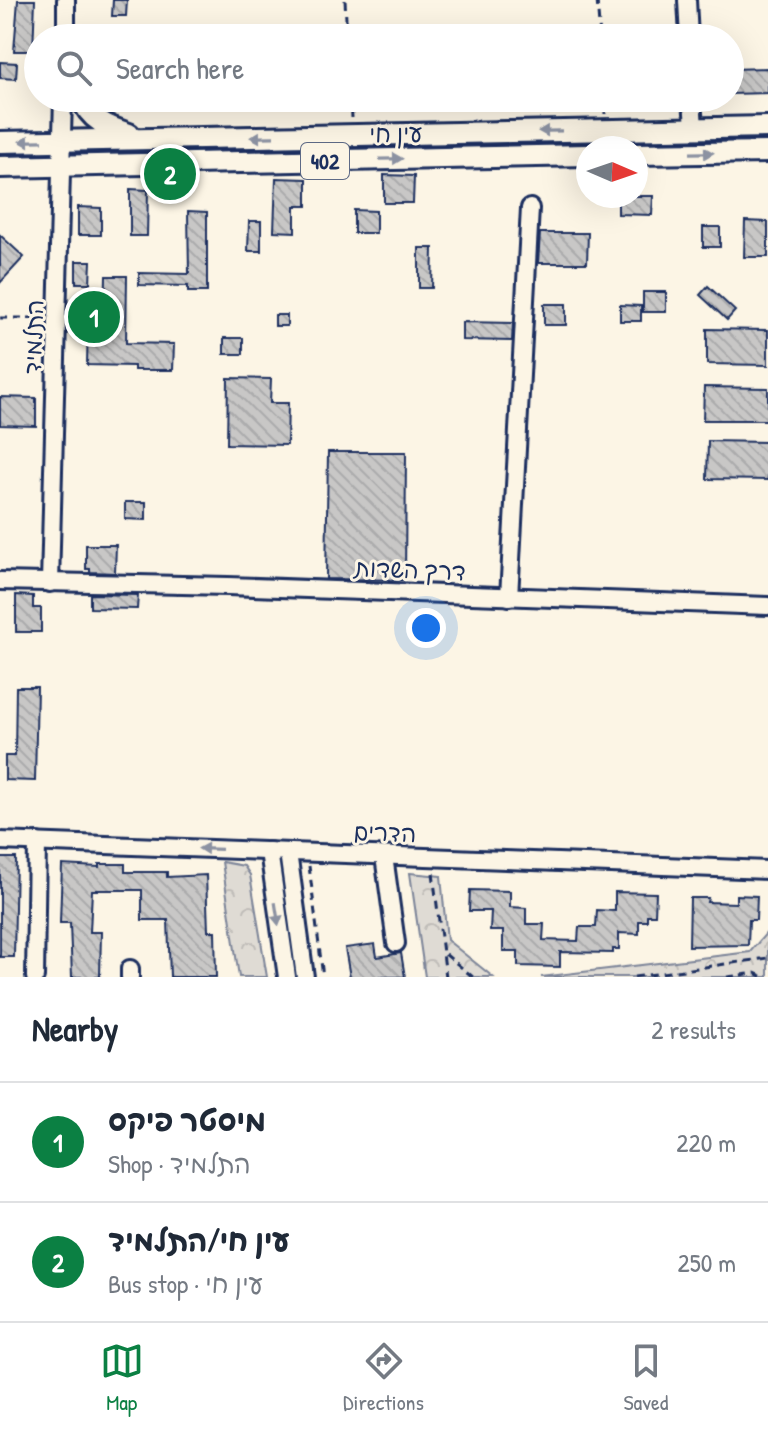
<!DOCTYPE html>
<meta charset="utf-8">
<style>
:root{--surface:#fff;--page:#f6f6f7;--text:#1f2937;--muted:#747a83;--line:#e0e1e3;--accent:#0b8043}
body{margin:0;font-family:"Patrick Hand","Playpen Sans Hebrew",sans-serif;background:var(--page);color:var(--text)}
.compass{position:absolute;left:576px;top:136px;width:72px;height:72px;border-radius:50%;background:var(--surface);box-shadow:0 8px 32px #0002;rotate:92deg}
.you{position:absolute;left:426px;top:628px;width:28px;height:28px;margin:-20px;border:6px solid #fff;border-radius:50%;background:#1a73e8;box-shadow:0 0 0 12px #1a73e833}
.badge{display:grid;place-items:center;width:52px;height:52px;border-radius:50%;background:var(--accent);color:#fff;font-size:26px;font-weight:700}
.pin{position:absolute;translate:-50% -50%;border:4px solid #fff;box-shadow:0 2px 8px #0006}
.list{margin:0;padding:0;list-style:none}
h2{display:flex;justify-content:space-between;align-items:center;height:104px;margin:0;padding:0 32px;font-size:34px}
h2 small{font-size:26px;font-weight:400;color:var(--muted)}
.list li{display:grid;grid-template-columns:52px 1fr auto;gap:24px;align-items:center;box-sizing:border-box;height:120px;padding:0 32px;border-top:2px solid var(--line)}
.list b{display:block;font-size:30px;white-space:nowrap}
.list p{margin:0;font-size:26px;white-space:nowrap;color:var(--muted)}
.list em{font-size:26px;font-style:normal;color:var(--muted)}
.icon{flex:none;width:44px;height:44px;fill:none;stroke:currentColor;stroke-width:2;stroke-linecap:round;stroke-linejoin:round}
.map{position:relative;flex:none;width:768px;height:977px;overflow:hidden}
.search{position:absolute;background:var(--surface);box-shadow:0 8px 32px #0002;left:24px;right:24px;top:24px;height:88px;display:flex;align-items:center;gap:20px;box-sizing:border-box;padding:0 28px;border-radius:44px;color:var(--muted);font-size:30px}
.sheet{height:344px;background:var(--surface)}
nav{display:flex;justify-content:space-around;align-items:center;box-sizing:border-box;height:112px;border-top:2px solid var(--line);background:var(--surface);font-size:22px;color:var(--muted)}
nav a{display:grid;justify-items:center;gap:4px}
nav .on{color:var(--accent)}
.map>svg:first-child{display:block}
.park{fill:url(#park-crowns);stroke:#7d8599;stroke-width:2}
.building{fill:url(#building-back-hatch);stroke:#1b2f5e;stroke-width:2}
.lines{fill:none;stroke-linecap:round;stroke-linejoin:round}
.minor-casing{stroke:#1b2f5e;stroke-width:22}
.major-casing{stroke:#1b2f5e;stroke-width:26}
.path{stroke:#1b2f5e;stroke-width:3;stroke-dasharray:8 6;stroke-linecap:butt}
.minor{stroke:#fcf5e5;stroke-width:16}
.major{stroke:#fcf5e5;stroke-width:20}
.oneway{fill:#8c92a2}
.labels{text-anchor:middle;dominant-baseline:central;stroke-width:6;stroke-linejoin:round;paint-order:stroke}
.shield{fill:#fcf5e5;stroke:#5e6a86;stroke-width:2}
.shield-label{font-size:22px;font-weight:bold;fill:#1b2f5e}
.street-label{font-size:24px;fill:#1b2f5e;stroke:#fcf5e5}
</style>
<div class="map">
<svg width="768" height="977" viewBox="0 0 768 977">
<defs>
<pattern id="park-crowns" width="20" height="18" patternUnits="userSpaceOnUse" patternTransform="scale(2)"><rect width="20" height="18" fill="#dfdbd4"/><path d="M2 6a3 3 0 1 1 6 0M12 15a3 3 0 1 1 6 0" fill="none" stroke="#bfbcb8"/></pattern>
<pattern id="building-back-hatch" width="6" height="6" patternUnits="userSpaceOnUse" patternTransform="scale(2)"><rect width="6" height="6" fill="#c8c7c6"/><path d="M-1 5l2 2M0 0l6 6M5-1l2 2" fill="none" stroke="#ababac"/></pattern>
</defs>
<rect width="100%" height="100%" fill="#fcf5e5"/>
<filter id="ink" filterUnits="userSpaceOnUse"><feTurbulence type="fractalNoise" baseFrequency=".0125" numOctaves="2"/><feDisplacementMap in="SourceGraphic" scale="16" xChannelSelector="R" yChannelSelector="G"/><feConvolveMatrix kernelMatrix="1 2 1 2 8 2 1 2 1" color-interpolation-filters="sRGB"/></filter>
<g filter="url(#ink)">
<g class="park">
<path d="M222,862L244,866L250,875L267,977H239Z"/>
<path d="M410,873L441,876L447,940L493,977H425Z"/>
<path d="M768,931V977H541L750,952Z"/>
</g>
<g class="building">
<path d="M18,0H35L33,51H14Z"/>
<path d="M113,0H127L126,16H112Z"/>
<rect x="532" y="27" width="36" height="11"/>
<path d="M0,62L17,63L16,79L0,78Z"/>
<path d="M768,68V93L730,94V69Z"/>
<path d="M384,175L414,176L413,203H384Z"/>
<path d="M276,178L307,179V206H295V232L274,231Z"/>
<path d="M130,189L148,190L147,236H130Z"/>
<path d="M618,196H653L652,215L618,214Z"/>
<path d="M78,207L101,208V235H78Z"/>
<path d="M354,210L376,211V233H354Z"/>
<path d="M188,211L207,212V292H188V286L139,285V273L189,274Z"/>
<path d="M249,221H261V251H248Z"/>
<path d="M745,221L768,222V257H744Z"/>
<rect x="703" y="227" width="17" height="20"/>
<path d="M540,233H588L587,263H538Z"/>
<path d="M0,235L24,257L0,283Z"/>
<path d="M419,248H433L432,288H419Z"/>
<path d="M76,261H91L90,283H76Z"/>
<path d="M106,276H127L126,343L174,344L173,370H134V366L87,365L88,320H105Z"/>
<path d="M708,286L735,311L727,320L700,295Z"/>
<rect x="643" y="292" width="23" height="20"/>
<rect x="544" y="304" width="22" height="21"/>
<path d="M620,305L641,306V321H620Z"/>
<rect x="275" y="315" width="12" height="11"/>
<path d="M462,322L513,323L512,341L462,340Z"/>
<path d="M707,329L768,330V365L707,364Z"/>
<rect x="224" y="338" width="19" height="16"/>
<path d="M228,378L271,379L270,403H288L287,445L227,444Z"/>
<path d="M704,387L768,388V420H703Z"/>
<path d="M0,397L36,398V426L0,425Z"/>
<path d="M708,441L768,442V480L707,479Z"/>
<path d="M328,452H406L405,580L326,579Z"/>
<path d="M125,502H146V520L125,519Z"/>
<path d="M86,545H116L115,573L90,572V569H86Z"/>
<path d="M90,594L138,595L137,609L90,608Z"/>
<path d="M16,595L33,596V608H41V632H16Z"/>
<path d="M16,687H37L35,781L5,780V756H15Z"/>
<path d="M0,858H16L14,957H0Z"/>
<path d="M99,864H125V872H167V877L206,875L208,931H215L216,977H170L168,920H142V890H92L90,932H101L100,977H72L70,923H60L62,865L99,867Z"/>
<path d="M470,890L510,891V907L526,908V924H544L543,940L578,941L579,927H596L597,910L615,911V892L656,893L655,915H647V921H639V934L619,933V949H613V953L560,952V967L518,966V951H503V931H490L491,911H469Z"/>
<path d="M736,895L757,896L756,920H749L748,945L689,946L690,898H708L707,902L736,903Z"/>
<path d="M375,944L377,957L401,953L405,977H350L345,948Z"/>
</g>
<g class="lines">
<g class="minor-casing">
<g id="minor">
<path d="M687,0L689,38"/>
<path d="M66,38V0"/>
<path d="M692,98L694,128"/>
<path d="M0,581L228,586L768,606"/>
<path d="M50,583L63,98"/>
<path d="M509,597L530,208"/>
<path d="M0,841L768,870"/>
<path d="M269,851L287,977"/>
<path d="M288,852L305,977"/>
<path d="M384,856L396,943"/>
<path d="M130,969V977"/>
<path d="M35,977L37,842"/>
</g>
</g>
<g class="major-casing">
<g id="major">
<path d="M82,98C89,120 108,127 129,134"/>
<path d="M0,142L768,127"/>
<path d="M636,154L768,152"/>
<path d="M0,167L588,155"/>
</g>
</g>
<g class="path">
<path d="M345,0L347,38"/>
<path d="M597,0L600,38"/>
<path d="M351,98L352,118"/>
<path d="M604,98L605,114"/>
<path d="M0,318H44"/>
<path d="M309,866L323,977"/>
<path d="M433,873L446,977"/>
<path d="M445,954L473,977"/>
<path d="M634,977L768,958"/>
<path d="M727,977L755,973L764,977"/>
</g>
<use href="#minor" class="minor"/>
<use href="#major" class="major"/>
</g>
<defs><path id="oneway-solid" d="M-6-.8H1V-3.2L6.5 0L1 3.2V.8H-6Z" transform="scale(2)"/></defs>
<g class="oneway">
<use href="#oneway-solid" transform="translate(550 131) rotate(179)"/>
<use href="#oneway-solid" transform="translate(262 137) rotate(179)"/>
<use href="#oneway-solid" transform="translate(31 141) rotate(179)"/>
<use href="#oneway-solid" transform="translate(702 153) rotate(-1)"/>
<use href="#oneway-solid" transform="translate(391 159) rotate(-1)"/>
<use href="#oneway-solid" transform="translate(210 849) rotate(-178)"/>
<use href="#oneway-solid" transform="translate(277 914) rotate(81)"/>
</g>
</g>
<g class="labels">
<rect class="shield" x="301" y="143" width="48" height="36" rx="6"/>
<g class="shield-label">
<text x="325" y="161">402</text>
</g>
<g class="street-label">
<text transform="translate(396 133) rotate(-1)">עין חי</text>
<text transform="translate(33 337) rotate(-88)">התלמיד</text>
<text transform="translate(410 569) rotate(2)">דרך השדות</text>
<text transform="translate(385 832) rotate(2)">הדרים</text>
</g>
</g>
</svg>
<svg class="compass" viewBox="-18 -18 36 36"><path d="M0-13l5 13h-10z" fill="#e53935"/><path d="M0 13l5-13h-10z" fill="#747a83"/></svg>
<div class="you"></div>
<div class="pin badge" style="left:94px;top:317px">1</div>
<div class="pin badge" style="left:170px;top:174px">2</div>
<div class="search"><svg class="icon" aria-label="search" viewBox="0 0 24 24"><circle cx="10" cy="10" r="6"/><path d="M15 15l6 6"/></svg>Search here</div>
</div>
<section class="sheet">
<h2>Nearby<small>2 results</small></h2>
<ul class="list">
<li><span class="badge">1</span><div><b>מיסטר פיקס</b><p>Shop · התלמיד</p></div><em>220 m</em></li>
<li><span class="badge">2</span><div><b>עין חי/התלמיד</b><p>Bus stop · עין חי</p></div><em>250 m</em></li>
</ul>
</section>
<nav>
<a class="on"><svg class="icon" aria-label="map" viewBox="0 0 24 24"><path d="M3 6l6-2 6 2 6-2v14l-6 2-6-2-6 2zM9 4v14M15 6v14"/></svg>Map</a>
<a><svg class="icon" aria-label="directions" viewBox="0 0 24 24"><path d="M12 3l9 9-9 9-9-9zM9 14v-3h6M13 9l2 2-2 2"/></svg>Directions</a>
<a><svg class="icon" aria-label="saved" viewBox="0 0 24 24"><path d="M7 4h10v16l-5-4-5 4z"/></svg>Saved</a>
</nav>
